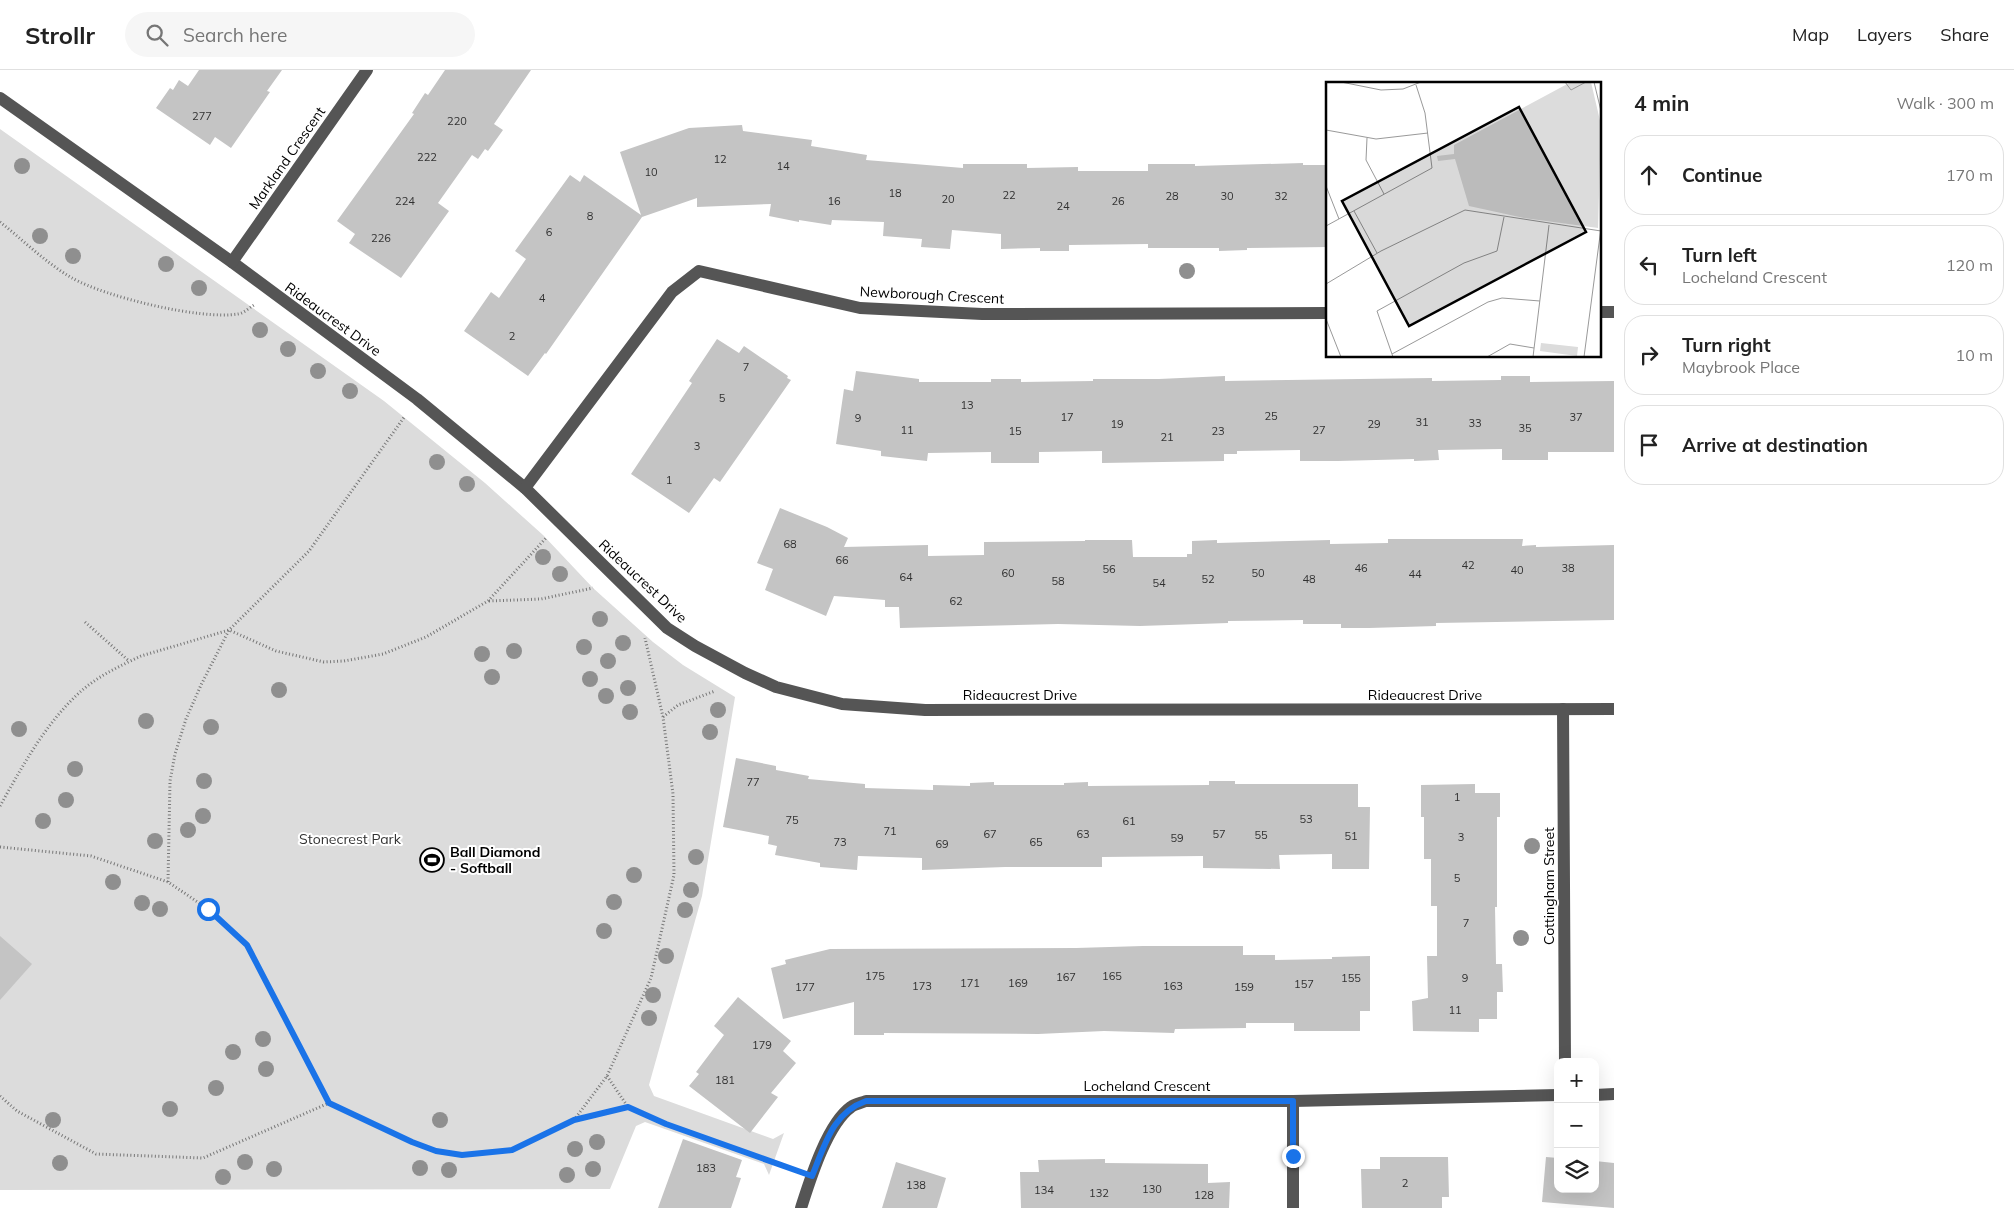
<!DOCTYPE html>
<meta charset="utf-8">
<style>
:root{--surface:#fff;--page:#f6f6f6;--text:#222;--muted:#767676;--line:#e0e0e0}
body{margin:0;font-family:Mulish,sans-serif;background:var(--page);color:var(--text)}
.controls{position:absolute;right:15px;bottom:15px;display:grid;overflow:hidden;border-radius:10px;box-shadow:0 5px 20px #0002}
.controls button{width:45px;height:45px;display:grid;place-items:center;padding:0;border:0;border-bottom:1px solid var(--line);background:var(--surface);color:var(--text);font:25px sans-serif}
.stop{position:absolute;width:15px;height:15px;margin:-11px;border:4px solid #1a73e8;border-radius:50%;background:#fff}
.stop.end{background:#1a73e8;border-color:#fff;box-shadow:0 1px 5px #0008}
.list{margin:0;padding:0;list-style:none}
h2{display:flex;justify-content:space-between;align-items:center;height:65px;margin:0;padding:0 20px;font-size:21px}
h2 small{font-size:16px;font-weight:400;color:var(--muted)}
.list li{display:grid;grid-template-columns:32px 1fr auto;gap:15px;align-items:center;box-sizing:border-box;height:80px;margin:0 10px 10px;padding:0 10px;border:1px solid var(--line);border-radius:20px}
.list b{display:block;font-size:19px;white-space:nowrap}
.list p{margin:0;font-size:16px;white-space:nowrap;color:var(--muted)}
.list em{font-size:16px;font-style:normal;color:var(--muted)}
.icon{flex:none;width:28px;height:28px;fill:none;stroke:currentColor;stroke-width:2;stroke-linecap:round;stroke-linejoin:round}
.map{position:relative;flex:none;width:1614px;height:1138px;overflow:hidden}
header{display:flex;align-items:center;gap:30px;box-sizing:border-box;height:70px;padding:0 25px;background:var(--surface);border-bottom:1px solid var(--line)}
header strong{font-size:24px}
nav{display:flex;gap:28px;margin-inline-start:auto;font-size:18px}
.search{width:350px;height:45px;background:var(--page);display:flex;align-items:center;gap:12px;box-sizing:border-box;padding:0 18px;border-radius:28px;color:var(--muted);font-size:19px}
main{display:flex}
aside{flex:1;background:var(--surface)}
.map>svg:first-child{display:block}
.green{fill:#dcdcdc}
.building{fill:#c4c4c4}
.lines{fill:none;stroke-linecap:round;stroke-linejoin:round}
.path{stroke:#777;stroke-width:3;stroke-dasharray:1 2.5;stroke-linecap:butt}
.minor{stroke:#555;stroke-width:12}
.tree{fill:#8f8f8f}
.route{stroke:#1a73e8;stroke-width:6}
.labels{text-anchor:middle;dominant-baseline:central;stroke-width:4;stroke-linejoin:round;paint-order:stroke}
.number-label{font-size:11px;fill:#313131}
.street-label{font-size:14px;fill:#000;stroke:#fff}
.park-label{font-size:14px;fill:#333;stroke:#fff}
.poi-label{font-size:14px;font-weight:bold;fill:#000;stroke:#fff;text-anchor:start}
.inset-road{fill:none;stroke:#999;stroke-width:1}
.view{fill:#000;fill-opacity:0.15;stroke:#000;stroke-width:2.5}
.inset-edge{fill:none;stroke:#000;stroke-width:2.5}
</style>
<header>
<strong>Strollr</strong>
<div class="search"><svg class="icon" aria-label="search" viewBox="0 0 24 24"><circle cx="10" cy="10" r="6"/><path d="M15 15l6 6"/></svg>Search here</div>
<nav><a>Map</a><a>Layers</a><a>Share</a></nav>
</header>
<main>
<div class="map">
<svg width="1614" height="1138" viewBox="0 0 1614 1138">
<rect width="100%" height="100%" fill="#fff"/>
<path class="green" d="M0,59L384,331L485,413L543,465L593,518L653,572L683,595L735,627L702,826L649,1015L654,1026L773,1069L784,1063L769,1105L764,1094L645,1052L636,1056L610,1119L0,1120Z"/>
<g class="building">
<path d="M199,0H282L267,21L270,22L231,78L215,67L210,75L156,38L170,18L173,20L179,10L188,16Z"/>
<path d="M445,0H531L494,54L503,60L488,81L485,79L478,89L472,85L438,133L449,141L401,208L349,173L355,164L337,151L414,44L412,43L425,23L428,25Z"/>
<path d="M742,55L743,61L812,70L811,76L867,85L866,90L963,98V94H1027V98L1078,97V101H1148V94H1195V96L1303,93V95H1328V177L1247,178V180L1219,181V178H1148V174L1069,175V181H1040V178L1001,179V164L952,160L950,179L921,177L922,169L883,166L884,152L832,150L831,155L799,150V152L769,146L771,134L697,137V128L642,147L546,284L545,283L528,306L464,261L491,222L499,228L526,189L515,181L570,105L580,112L584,105L641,145L620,82L689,58Z"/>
<path d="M717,269L739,283L744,276L788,306L787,308L791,310L720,412L714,408L689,443L631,404L692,313L689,311Z"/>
<path d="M856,301L919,309V312H991V309H1021V312L1093,311V309H1159L1225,306V311L1432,308V311L1501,310V306H1530V312L1614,311V382H1548V390H1502V379L1438,380L1439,390L1414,391V389L1338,391H1300V380L1237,381V384H1224V391L1102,393V381L1039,382V393H991V382L928,383L927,391L881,386V381L836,374L844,319L853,321Z"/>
<path d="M780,438L827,457L848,468L844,477L928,475V486L984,485V472L1085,471V470H1132L1133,487H1187V484H1192V471L1217,470V473L1330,470V474L1388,473V469H1523L1522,476L1536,475V477L1614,475V550L1436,553V556L1369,558H1341V554H1303V550L1228,551V553L1140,556L1058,554L900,558L899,537H885V530L834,526L826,546L765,520L773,499L757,493Z"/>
<path d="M736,688L776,696V700L809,706L808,709L865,714V718L933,720V715L970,716V713L994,712V715H1064V713L1088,712V716L1209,715V711H1235V714H1358V737H1370L1369,799H1332V784L1279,785L1280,799L1203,798V786L1102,787V797H1005L922,800V788L858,786L857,800L820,797V793L775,785L777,776L768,774L769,766L723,757Z"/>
<path d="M1475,714V723H1500V747H1497V837H1495L1496,894H1502L1503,922H1497V949H1479V962L1413,961L1412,931L1428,928L1427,886H1437V836H1431V789H1424V747H1421V715Z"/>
<path d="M0,866L32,894L0,930Z"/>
<path d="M1143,876H1243V885H1275V890L1332,889V887L1370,886V941H1360V961H1294V953H1246V958L1175,959L1174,963L1104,961L1038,964L884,963V965H854V932L783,949L771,898L786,894L785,890L830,879L1076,878Z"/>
<path d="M738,927L791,971L783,981L796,993L771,1023L778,1027L750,1063L689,1016L699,1004L696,1002L724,965L714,956Z"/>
<path d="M683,1069L742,1090L736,1107L741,1108L731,1138H658Z"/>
<path d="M1380,1087H1448L1449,1127H1442V1138H1362L1361,1099H1380Z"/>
<path d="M1546,1087L1558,1088V1119H1595V1091L1614,1093V1138L1542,1132Z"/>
<path d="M1105,1089V1093L1208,1094V1113L1230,1112L1229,1138H1021L1020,1102H1039L1038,1090Z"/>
<path d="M896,1092L946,1108L937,1138H882Z"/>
</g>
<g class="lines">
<g class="path">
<path d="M0,152C23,170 46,193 72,208C106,227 199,250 238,244C244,243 249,238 254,235"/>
<path d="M489,531L541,529L593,518"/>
<path d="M85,552L129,591"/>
<path d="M663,647L678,635L715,621"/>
<path d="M0,736C22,697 45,654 79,623C96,607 120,596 141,586L229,560L276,581L324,592L344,591L383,584L426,567L488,531L546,468"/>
<path d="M0,777L91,786L168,812L208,839L247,875L329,1033"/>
<path d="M168,812L170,711L175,684L186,649L201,615L229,560L309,481L405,346"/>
<path d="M607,1006L628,1037"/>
<path d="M0,1026L17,1041L96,1084L203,1088L329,1033L412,1072L436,1081L462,1085L512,1080L574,1050L607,1006L651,908L674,805L673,724L663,647L645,568"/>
<path d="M574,1050L628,1037L666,1054L792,1099"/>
</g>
<g class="minor">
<path d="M0,28L232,192L417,329L525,418L667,558L695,576L745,603L776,617L842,634L925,640L1614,639"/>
<path d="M232,192L367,0"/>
<path d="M1600,242H1614"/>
<path d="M525,418L672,222L699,201L860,238L982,244L1328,243"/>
<path d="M1563,639L1565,992"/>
<path d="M1595,1025L1614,1024"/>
<path d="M801,1138C810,1110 827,1054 851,1037C855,1034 861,1033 866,1031H1293L1558,1025"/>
<path d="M1293,1138V1031"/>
</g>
</g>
<g class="tree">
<circle cx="22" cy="96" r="8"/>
<circle cx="40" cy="166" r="8"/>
<circle cx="73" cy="186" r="8"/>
<circle cx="166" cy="194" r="8"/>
<circle cx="1187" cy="201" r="8"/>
<circle cx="199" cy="218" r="8"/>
<circle cx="260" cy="260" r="8"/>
<circle cx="288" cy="279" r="8"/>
<circle cx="318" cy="301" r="8"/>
<circle cx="350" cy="321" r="8"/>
<circle cx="437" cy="392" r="8"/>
<circle cx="467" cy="414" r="8"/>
<circle cx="543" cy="487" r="8"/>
<circle cx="560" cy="504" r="8"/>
<circle cx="600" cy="549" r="8"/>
<circle cx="623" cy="573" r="8"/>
<circle cx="584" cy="577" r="8"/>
<circle cx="514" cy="581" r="8"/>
<circle cx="482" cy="584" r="8"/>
<circle cx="608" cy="591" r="8"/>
<circle cx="492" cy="607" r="8"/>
<circle cx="590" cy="609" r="8"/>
<circle cx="628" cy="618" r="8"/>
<circle cx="279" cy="620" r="8"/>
<circle cx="606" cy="626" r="8"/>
<circle cx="718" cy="640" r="8"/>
<circle cx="630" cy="642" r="8"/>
<circle cx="146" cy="651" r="8"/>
<circle cx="211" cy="657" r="8"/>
<circle cx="19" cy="659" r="8"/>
<circle cx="710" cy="662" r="8"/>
<circle cx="75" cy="699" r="8"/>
<circle cx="204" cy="711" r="8"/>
<circle cx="66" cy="730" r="8"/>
<circle cx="203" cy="746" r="8"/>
<circle cx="43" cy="751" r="8"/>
<circle cx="188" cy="760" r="8"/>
<circle cx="155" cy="771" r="8"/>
<circle cx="1532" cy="776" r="8"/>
<circle cx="696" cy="787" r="8"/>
<circle cx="634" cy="805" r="8"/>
<circle cx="113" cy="812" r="8"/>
<circle cx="691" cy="820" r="8"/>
<circle cx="614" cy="832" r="8"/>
<circle cx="142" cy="833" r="8"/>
<circle cx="160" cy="839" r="8"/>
<circle cx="685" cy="840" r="8"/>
<circle cx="604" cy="861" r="8"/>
<circle cx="1521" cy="868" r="8"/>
<circle cx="666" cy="886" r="8"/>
<circle cx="653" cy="925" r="8"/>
<circle cx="649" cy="948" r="8"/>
<circle cx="263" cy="969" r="8"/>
<circle cx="233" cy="982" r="8"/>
<circle cx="266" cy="999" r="8"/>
<circle cx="216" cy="1018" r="8"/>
<circle cx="170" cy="1039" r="8"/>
<circle cx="53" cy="1050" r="8"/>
<circle cx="440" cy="1050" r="8"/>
<circle cx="597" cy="1072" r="8"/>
<circle cx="575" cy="1079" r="8"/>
<circle cx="245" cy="1092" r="8"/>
<circle cx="60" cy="1093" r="8"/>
<circle cx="420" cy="1098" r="8"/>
<circle cx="274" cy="1099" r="8"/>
<circle cx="593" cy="1099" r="8"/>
<circle cx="449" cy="1100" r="8"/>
<circle cx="567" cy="1105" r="8"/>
<circle cx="223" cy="1107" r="8"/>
</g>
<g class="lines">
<path class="route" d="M208,839L247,875L329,1033L412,1072L436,1081L462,1085L512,1080L574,1050L628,1037L666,1054L812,1106C825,1075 832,1043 866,1031H1293V1086"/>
</g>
<defs>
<g id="stadium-ring" transform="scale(1.25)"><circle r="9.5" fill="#fff" stroke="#000" stroke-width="1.5"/><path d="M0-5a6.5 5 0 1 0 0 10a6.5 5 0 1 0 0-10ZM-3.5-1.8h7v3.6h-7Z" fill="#000"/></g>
</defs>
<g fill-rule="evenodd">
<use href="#stadium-ring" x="432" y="790"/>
</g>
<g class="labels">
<g class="number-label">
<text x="202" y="46">277</text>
<text x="457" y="51">220</text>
<text x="427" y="87">222</text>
<text x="720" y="89">12</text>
<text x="783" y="96">14</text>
<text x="651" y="102">10</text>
<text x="895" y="123">18</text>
<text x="1009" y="125">22</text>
<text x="1172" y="126">28</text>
<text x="1227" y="126">30</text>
<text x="1281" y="126">32</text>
<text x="948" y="129">20</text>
<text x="405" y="131">224</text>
<text x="834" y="131">16</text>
<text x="1118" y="131">26</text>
<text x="1063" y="136">24</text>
<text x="590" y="146">8</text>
<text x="549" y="162">6</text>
<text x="381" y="168">226</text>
<text x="542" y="228">4</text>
<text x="512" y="266">2</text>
<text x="746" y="297">7</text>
<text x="722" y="328">5</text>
<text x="967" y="335">13</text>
<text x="1271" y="346">25</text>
<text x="1067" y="347">17</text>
<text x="1576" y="347">37</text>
<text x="858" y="348">9</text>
<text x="1422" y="352">31</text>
<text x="1475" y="353">33</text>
<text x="1117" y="354">19</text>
<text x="1374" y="354">29</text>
<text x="1525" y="358">35</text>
<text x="907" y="360">11</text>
<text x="1319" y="360">27</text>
<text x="1015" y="361">15</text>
<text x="1218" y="361">23</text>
<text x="1167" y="367">21</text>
<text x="697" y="376">3</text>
<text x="669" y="410">1</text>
<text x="790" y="474">68</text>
<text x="842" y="490">66</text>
<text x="1468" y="495">42</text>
<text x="1361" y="498">46</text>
<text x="1568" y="498">38</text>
<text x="1109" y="499">56</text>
<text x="1517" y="500">40</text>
<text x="1008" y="503">60</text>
<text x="1258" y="503">50</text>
<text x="1415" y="504">44</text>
<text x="906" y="507">64</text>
<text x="1208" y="509">52</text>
<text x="1309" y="509">48</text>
<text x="1058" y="511">58</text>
<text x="1159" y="513">54</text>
<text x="956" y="531">62</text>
<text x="753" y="712">77</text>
<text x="1457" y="727">1</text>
<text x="1306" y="749">53</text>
<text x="792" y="750">75</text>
<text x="1129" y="751">61</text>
<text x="890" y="761">71</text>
<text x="990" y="764">67</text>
<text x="1083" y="764">63</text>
<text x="1219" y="764">57</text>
<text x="1261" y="765">55</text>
<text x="1351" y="766">51</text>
<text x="1461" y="767">3</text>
<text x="1177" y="768">59</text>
<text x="840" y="772">73</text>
<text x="1036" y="772">65</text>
<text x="942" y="774">69</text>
<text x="1457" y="808">5</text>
<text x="1466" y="853">7</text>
<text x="875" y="906">175</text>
<text x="1112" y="906">165</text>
<text x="1066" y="907">167</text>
<text x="1351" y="908">155</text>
<text x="1465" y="908">9</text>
<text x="970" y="913">171</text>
<text x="1018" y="913">169</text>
<text x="1304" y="914">157</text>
<text x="922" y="916">173</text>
<text x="1173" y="916">163</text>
<text x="805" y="917">177</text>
<text x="1244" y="917">159</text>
<text x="1455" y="940">11</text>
<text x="762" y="975">179</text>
<text x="725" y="1010">181</text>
<text x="706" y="1098">183</text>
<text x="1405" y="1113">2</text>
<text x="916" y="1115">138</text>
<text x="1152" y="1119">130</text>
<text x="1044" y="1120">134</text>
<text x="1099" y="1123">132</text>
<text x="1204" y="1125">128</text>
</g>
<g class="street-label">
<text transform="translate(287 88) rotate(-55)">Markland Crescent</text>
<text transform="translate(932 225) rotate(3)">Newborough Crescent</text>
<text transform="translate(333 249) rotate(36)">Rideaucrest Drive</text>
<text transform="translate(643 511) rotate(43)">Rideaucrest Drive</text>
<text x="1020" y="625">Rideaucrest Drive</text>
<text x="1425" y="625">Rideaucrest Drive</text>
<text transform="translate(1549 816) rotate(-90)">Cottingham Street</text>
<text x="1147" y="1016">Locheland Crescent</text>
</g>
<g class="park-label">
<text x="350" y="769">Stonecrest Park</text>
</g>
<g class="poi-label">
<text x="450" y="782">Ball Diamond<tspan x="450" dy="16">- Softball</tspan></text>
</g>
</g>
<g transform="translate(1326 12)">
<rect width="275" height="275" fill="#fff"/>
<path d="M245,0H265L275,43L272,146L198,136L143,124L129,77L112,79L111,74L128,72V63ZM215,261L252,265L251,274L214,269Z" fill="#dcdcdc"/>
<path class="inset-road" d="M15,0L55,8L77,7L95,0M239,0L245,8L260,0M268,0L275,29M0,48L50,57L102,51M41,56L40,78L58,112M0,104L13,137M28,129L51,171M0,144L106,86L99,31L90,3M0,202L55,169L139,128L275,149M0,237L15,275M66,272L162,220L176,216L214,219M67,275L51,229L138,181L171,169L178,135M161,275L184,262L208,266M207,275L223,143M258,275L275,146"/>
<path class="view" d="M193,25L260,150L83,244L16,119Z"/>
<rect width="275" height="275" class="inset-edge"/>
</g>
</svg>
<div class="controls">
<button>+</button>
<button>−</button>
<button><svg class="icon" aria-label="layers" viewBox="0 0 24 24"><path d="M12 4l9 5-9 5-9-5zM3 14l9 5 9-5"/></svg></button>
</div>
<div class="stop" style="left:208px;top:839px"></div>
<div class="stop end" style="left:1293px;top:1086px"></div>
</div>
<aside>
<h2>4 min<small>Walk · 300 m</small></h2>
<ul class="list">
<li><svg class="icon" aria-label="ahead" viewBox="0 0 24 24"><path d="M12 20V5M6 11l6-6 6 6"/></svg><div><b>Continue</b></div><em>170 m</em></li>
<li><svg class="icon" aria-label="left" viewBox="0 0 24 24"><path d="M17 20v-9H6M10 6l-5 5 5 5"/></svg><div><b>Turn left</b><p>Locheland Crescent</p></div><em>120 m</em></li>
<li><svg class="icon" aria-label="right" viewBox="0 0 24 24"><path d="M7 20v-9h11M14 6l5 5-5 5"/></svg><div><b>Turn right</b><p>Maybrook Place</p></div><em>10 m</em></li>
<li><svg class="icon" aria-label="arrive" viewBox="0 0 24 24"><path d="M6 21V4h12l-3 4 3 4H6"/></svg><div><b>Arrive at destination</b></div></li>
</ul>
</aside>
</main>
